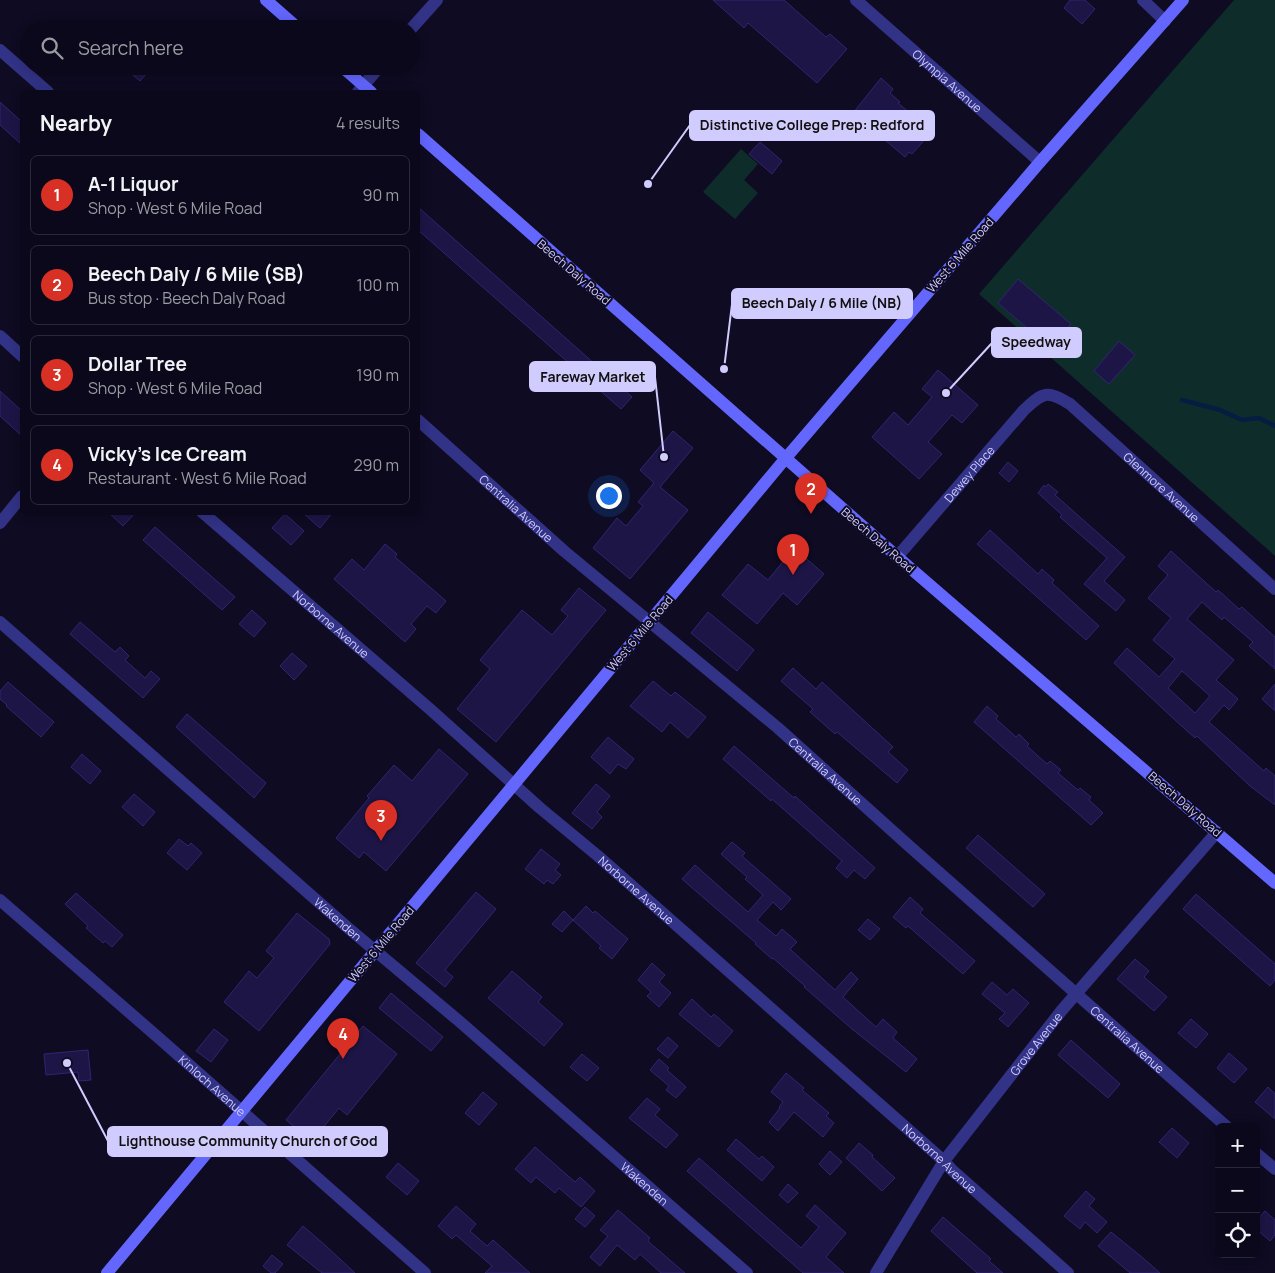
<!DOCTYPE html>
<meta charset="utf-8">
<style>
:root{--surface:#0a081a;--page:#181627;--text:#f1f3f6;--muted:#999aa2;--line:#2a2939;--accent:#d93025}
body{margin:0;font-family:Manrope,sans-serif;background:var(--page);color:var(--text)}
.controls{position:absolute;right:15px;bottom:15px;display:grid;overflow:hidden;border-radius:8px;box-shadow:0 2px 12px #0003}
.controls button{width:45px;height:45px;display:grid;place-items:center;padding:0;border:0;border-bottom:1px solid var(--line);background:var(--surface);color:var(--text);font:25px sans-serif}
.you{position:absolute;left:608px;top:495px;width:18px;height:18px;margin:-12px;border:4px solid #fff;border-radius:50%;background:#1a73e8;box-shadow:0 0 0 8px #1a73e833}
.badge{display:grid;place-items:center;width:32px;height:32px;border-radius:50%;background:var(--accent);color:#fff;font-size:16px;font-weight:700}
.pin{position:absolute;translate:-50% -41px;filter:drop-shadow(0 1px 2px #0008)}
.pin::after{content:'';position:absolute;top:26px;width:18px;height:15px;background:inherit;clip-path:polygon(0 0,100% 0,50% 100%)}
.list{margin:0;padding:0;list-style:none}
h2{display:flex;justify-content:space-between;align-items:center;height:65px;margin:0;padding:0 20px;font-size:21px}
h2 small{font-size:16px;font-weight:400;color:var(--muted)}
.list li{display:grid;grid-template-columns:32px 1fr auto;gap:15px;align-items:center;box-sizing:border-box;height:80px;margin:0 10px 10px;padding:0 10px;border:1px solid var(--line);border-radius:8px}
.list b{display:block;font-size:19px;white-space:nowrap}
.list p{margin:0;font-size:16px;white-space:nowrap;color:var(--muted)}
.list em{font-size:16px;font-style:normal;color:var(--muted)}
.icon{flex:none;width:28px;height:28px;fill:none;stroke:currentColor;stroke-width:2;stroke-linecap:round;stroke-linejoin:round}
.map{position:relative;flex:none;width:1275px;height:1273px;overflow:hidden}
.search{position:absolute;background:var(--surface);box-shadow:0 2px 12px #0003;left:20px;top:20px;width:400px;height:55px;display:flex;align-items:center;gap:12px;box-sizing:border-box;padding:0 18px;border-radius:28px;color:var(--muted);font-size:19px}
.panel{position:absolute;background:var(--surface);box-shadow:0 2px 12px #0003;left:20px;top:90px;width:400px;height:425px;border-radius:8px}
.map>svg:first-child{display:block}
.green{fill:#0e2d2a}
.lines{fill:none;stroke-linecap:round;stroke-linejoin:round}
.stream{stroke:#051d42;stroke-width:4.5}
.building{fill:#1d1545;stroke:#312573;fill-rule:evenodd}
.minor{stroke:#323286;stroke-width:12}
.secondary{stroke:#6366ff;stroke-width:12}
.labels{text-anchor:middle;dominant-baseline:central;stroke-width:4;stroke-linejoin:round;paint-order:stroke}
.street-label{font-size:12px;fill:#d0ccff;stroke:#0e0b22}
.leader{fill:none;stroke:#d0ccff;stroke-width:2}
.callout-dot{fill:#d0ccff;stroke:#0e0b22;stroke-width:2}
.callout{fill:#d0ccff;stroke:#d0ccff;stroke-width:2}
.callout-label{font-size:14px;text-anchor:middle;font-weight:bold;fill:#111}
</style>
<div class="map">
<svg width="1275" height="1273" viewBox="0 0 1275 1273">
<rect width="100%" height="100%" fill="#0e0b22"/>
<g class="green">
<path d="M1234,0H1275V556L979,294Z"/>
<path d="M741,149L758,164L744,180L758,193L735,219L703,192Z"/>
</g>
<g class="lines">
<path class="stream" d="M1182,400L1220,410L1242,420L1259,418L1275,426"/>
</g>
<g class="building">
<path d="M713,0H784L826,37L830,34L847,49L817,83L748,23L744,28Z"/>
<path d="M1070,0H1085L1095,9L1082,24L1064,8Z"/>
<path d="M122,66H153L140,81Z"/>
<path d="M881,78L893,89L890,93L900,102L898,103L929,129L925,134L928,136L912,154L909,152L905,157L864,122L860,128L849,118Z"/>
<path d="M0,102L22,122V145L0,125Z"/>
<path d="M760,142L782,161L772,174L749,154Z"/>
<path d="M418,207L632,397L621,409L418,230Z"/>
<path d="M1018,279L1071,324L1050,348L998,303Z"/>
<path d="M1119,341L1135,355L1109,384L1094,371Z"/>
<path d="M938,370L978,405L962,423L952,415L928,442L942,454L919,479L872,437L894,412L908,425L932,397L922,389Z"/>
<path d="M0,391L22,411V436L0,416Z"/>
<path d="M673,431L693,448L660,487L688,510L630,579L593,548L617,518L626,526L643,506L638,502L654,483L640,470Z"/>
<path d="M1008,462L1018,471L1009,482L999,473Z"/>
<path d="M1048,484L1058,492L1055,495L1125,557L1104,581L1125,600L1116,611L1084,584L1107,558L1060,517L1062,515L1038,493L1044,485L1046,487Z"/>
<path d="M108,512H136L123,526Z"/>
<path d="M302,512H333L320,528Z"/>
<path d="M285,514L304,531L291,545L272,528Z"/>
<path d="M155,527L235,597L222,610L143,540Z"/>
<path d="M990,530L1038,574L1042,569L1054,580L1052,583L1099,626L1086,640L977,544Z"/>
<path d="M385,544L397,554L395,557L446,601L436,613L427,606L411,624L416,629L405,642L334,579L352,559L364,570Z"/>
<path d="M794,548L824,574L797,605L783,593L757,624L722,595L748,564L768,580Z"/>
<path d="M1171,551L1216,592L1218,590L1239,609L1242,607L1275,637V669L1249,646L1253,642L1224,617L1222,620L1202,602L1187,619L1234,660L1216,680L1238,699L1229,710L1224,705L1209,722L1264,771L1266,768L1275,776V805L1250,786L1197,736L1195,738L1175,720L1114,663L1127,648L1159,677L1175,659L1153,640L1171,618L1148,598L1168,575L1158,566ZM1182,671L1210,696L1195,713L1168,688Z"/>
<path d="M579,588L606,610L496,742L457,709L490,669L480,660L522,610L552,635L568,616L561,610Z"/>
<path d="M252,610L266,623L254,637L239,624Z"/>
<path d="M708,612L754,650L737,671L691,633Z"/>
<path d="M80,622L115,652L120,647L129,656L125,660L145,678L151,671L160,679L143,698L70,634Z"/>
<path d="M292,653L307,666L294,680L280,666Z"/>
<path d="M793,668L816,689L822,682L893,747L888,752L908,770L897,783L837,732L835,734L810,712L813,709L781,681Z"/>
<path d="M653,681L671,696L675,692L706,717L688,738L670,722L662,732L630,706Z"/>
<path d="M8,682L54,722L41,737L6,706L7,705L0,699V691Z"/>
<path d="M1275,684V711L1262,699Z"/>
<path d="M987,706L998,716L996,719L1016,737L1019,734L1029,744L1027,746L1047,764L1050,761L1061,770L1058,773L1078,790L1080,788L1091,797L1089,800L1103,813L1091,825L974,722Z"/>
<path d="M187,714L266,783L254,798L176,727Z"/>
<path d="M608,737L634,759L626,769L618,764L610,774L591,757Z"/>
<path d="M734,746L794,798L795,796L875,868L865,879L854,870L847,878L836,868L842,861L772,799L771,801L723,759Z"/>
<path d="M439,749L468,774L386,871L364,852L359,858L336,838L369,798L367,796L394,765L412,781Z"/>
<path d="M82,754L101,771L90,784L71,767Z"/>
<path d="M596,784L610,796L597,812L602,817L592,829L572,813Z"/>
<path d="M134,794L155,812L143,826L122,807Z"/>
<path d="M978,835L1045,894L1033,907L966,848Z"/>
<path d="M179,839L188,846L191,843L202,853L187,870L167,853Z"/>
<path d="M732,842L745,853L742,856L791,899L781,910L773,902L757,920L776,936L782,929L797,942L790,949L835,990L851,972L858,979L843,997L876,1027L883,1019L897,1032L893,1038L917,1059L906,1072L852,1029L804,987L805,986L773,958L772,959L755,944L756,943L682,879L695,865L748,912L763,895L745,879L747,877L721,854Z"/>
<path d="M541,849L560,864L555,870L561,875L553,884L547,880L544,884L525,869Z"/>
<path d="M476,892L496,909L445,970L453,977L445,987L416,963Z"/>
<path d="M76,893L123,935L112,947L105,941L103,943L86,928L88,926L65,904Z"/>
<path d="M1196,894L1275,964V980L1270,986L1183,909Z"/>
<path d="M910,897L923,909L920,913L975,961L963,974L908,926L906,928L893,917Z"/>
<path d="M586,906L593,913L595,911L628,939L612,959L599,948L601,946L573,920Z"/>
<path d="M564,911L573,920L562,932L552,924Z"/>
<path d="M297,913L329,939L330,944L259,1031L224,1002L249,971L257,978L274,958L266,951Z"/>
<path d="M868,919L880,929L870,940L858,930Z"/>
<path d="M1135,959L1149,971L1144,977L1167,997L1154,1011L1117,979Z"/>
<path d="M652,963L665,975L659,982L671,993L659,1007L647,996L651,992L638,980Z"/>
<path d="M512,971L542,997L538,1002L563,1024L544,1046L488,998Z"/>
<path d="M992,982L1007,995L1013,989L1029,1003L1008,1027L999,1019L1005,1013L982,994Z"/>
<path d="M391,993L443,1037L431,1051L379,1008Z"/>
<path d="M692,999L711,1017L714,1014L733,1031L719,1047L679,1014Z"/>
<path d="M1191,1019L1208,1034L1196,1048L1178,1033Z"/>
<path d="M363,1026L397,1054L347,1115L339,1108L312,1141L286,1120Z"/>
<path d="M214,1029L228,1040L211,1062L196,1051Z"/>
<path d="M668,1037L678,1046L668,1058L657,1049Z"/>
<path d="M1071,1040L1120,1084L1108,1098L1058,1055Z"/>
<path d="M88,1050L91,1080L79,1081L78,1072L46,1075L44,1054Z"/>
<path d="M1229,1053L1247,1069L1234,1083L1217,1068Z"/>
<path d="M582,1054L599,1068L587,1081L570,1067Z"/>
<path d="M659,1059L669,1068L667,1070L686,1087L676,1098L666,1090L669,1086L650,1070Z"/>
<path d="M786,1073L804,1088L802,1090L829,1113L826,1116L834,1123L823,1137L794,1112L778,1131L769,1122L780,1108L779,1107L783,1102L771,1092Z"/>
<path d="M1268,1087L1275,1094V1119L1255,1102Z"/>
<path d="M483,1092L497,1104L479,1125L465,1113Z"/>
<path d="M647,1098L660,1109L655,1115L678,1135L666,1148L629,1118Z"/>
<path d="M1172,1128L1189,1143L1177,1158L1159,1142Z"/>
<path d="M736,1139L759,1159L762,1156L774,1167L762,1181L727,1150Z"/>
<path d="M859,1143L873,1155L872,1157L895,1178L882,1191L846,1158Z"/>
<path d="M535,1147L575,1182L580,1177L595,1191L581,1207L559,1188L555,1193L536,1177L531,1183L515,1169Z"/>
<path d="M830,1151L842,1162L830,1175L819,1164Z"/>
<path d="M699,1158L801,1248L819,1227L806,1216L815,1205L846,1233L826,1257L844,1273H803L687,1171Z"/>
<path d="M398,1163L419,1181L407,1195L386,1177Z"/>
<path d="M788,1184L798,1193L788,1203L779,1195Z"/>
<path d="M1086,1191L1095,1199L1089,1206L1107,1222L1097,1233L1085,1222L1080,1229L1064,1216Z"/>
<path d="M456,1206L476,1224L470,1231L487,1246L493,1240L530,1273H485L492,1266L456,1235L452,1239L438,1226Z"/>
<path d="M585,1207L595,1216L585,1227L575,1219Z"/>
<path d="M618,1210L650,1238L648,1240L650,1243L685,1273H661L640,1254L635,1260L617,1245L600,1266L590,1257L608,1236L600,1230Z"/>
<path d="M1265,1211L1275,1220V1235L1270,1241L1256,1229V1221Z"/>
<path d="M943,1217L991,1259L989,1261L1003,1273H977L931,1231Z"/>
<path d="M303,1226L326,1246L355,1273H322L287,1245Z"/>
<path d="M1111,1232L1143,1258L1160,1273H1130L1116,1261L1098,1246Z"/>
<path d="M272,1255L283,1264L275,1273H271L263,1266Z"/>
</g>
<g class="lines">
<g class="minor">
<path id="s1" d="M856,0L1040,162"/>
<path d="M1143,0L1165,21"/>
<path d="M411,29L437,0"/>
<path d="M0,50L48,92"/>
<path d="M358,92L380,66"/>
<path d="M0,336L22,356"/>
<path id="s2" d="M418,420L564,551L778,728L908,845L1227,1127"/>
<path id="s3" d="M202,512L431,710L540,808L598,856L944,1161L952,1170L1068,1273"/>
<path d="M0,523L22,496"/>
<path id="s4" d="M897,557L1024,410C1043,392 1047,390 1070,404L1275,589"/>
<path id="s5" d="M0,622L347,927L459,1021L747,1273"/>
<path id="s6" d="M0,900L160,1039L425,1273"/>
<path d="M1256,1153L1275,1169"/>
<path id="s7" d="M876,1273L944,1161L1062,1010L1217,832"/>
</g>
<g class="secondary">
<path d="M266,0L299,29"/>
<path d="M341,66L371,92"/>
<path d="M418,134L909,567L1275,883"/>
<path d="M107,1273L785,459L1040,162L1183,0"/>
</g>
</g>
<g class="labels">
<g class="street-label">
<text stroke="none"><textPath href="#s1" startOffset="122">Olympia Avenue</textPath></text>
<text transform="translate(960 255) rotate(-49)">West 6 Mile Road</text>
<text transform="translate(574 272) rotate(41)">Beech Daly Road</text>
<text stroke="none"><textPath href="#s4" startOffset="110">Dewey Place</textPath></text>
<text stroke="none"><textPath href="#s4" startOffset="371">Glenmore Avenue</textPath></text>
<text stroke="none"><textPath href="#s2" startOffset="132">Centralia Avenue</textPath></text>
<text transform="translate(878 540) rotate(41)">Beech Daly Road</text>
<text stroke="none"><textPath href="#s3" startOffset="171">Norborne Avenue</textPath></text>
<text transform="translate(640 633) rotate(-50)">West 6 Mile Road</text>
<text stroke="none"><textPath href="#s2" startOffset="538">Centralia Avenue</textPath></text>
<text transform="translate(1185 804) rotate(41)">Beech Daly Road</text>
<text stroke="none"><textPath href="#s3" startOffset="576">Norborne Avenue</textPath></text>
<text stroke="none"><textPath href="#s5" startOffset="450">Wakenden</textPath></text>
<text transform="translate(381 944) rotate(-50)">West 6 Mile Road</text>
<text stroke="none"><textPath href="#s2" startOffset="942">Centralia Avenue</textPath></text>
<text stroke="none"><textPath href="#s7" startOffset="280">Grove Avenue</textPath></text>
<text stroke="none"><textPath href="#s6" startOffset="282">Kinloch Avenue</textPath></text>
<text stroke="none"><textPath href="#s3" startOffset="981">Norborne Avenue</textPath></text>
<text stroke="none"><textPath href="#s5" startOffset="855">Wakenden</textPath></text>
</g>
</g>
<path class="leader" d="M648 184L690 125M724 369L732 304M946 393L992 343M664 457L655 377M67 1063L108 1141"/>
<g class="callout-dot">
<circle cx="648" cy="184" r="5"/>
<circle cx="724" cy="369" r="5"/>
<circle cx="946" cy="393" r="5"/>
<circle cx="664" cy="457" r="5"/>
<circle cx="67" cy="1063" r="5"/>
</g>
<g class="callout">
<rect x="690" y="111" width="244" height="29" rx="5"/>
<rect x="732" y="289" width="180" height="29" rx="5"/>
<rect x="992" y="328" width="89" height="29" rx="5"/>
<rect x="530" y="362" width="125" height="29" rx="5"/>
<rect x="108" y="1127" width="279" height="29" rx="5"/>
</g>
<g class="callout-label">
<text x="812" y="130">Distinctive College Prep: Redford</text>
<text x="822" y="308">Beech Daly / 6 Mile (NB)</text>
<text x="1036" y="347">Speedway</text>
<text x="593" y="382">Fareway Market</text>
<text x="248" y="1146">Lighthouse Community Church of God</text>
</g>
</svg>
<div class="controls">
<button>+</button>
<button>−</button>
<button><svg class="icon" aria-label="locate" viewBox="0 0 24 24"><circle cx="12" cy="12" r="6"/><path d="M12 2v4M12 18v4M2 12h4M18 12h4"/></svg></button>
</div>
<div class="you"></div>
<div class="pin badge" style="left:793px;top:575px">1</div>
<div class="pin badge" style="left:811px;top:514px">2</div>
<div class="pin badge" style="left:381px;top:841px">3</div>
<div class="pin badge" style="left:343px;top:1059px">4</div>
<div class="search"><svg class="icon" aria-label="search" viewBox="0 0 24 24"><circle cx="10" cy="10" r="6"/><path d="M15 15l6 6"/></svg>Search here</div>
<section class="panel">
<h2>Nearby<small>4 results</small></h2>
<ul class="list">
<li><span class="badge">1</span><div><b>A-1 Liquor</b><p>Shop · West 6 Mile Road</p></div><em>90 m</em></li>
<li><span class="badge">2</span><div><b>Beech Daly / 6 Mile (SB)</b><p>Bus stop · Beech Daly Road</p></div><em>100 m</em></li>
<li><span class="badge">3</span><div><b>Dollar Tree</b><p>Shop · West 6 Mile Road</p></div><em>190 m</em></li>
<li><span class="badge">4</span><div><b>Vicky's Ice Cream</b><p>Restaurant · West 6 Mile Road</p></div><em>290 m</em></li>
</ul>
</section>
</div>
